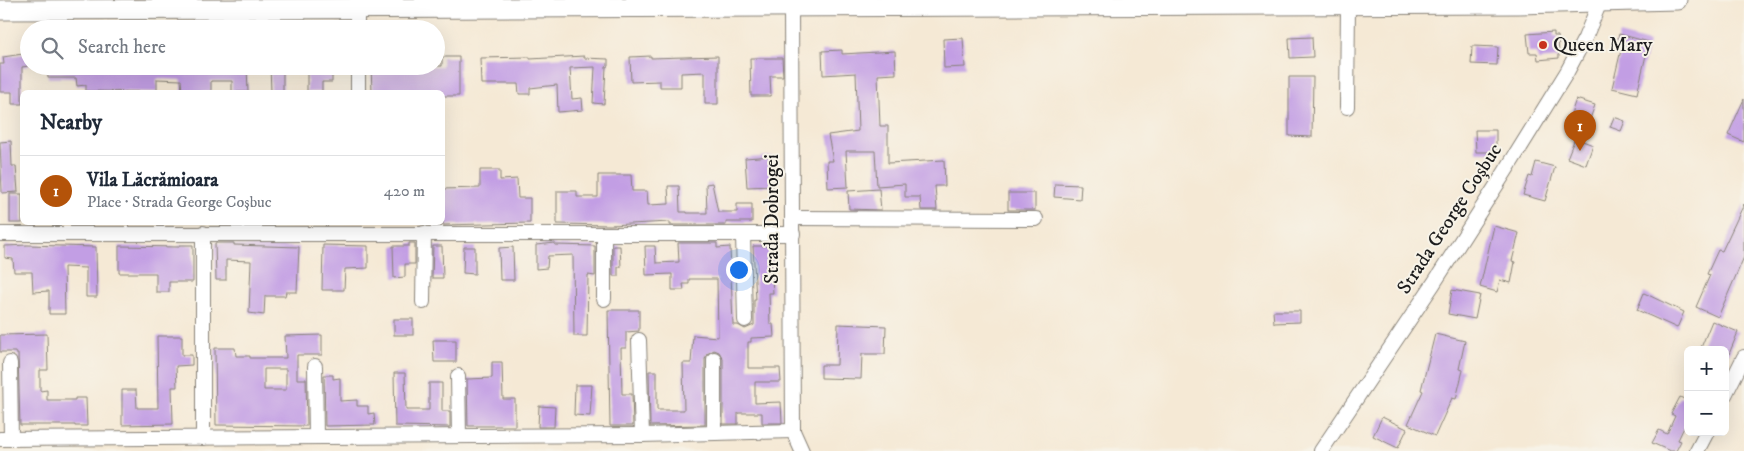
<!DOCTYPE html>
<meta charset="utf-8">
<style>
:root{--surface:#fff;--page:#f2f2f3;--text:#1f2937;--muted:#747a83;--line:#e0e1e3;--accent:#b45309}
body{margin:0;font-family:"IM FELL DW Pica",serif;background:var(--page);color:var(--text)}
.controls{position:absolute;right:15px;bottom:15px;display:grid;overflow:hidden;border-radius:8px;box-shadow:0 5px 20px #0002}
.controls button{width:45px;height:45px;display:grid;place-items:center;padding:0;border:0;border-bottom:1px solid var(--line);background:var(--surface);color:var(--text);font:25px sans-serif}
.you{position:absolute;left:738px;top:269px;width:18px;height:18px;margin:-12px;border:4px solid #fff;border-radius:50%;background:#1a73e8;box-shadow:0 0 0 8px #1a73e833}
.badge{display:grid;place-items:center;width:32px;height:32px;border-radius:50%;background:var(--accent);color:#fff;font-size:16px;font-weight:700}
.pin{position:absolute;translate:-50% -41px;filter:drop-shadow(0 1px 2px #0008)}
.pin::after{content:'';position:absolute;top:26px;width:18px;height:15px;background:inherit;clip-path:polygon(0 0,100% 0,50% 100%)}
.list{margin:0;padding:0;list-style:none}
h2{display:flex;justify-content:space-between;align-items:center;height:65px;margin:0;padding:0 20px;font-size:21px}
h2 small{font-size:16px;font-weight:400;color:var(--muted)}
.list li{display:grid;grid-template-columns:32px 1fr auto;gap:15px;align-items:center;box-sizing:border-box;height:70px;padding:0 20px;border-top:1px solid var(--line)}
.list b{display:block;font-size:19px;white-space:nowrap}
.list p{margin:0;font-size:16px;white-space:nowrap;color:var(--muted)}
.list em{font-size:16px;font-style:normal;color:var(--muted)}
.icon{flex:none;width:28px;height:28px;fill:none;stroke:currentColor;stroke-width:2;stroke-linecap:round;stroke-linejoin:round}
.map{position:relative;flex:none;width:1744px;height:451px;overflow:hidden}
.search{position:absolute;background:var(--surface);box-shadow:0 5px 20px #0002;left:20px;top:20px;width:425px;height:55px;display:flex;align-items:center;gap:12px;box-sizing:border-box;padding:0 18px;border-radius:28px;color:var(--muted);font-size:19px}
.panel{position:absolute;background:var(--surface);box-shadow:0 5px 20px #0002;left:20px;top:90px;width:425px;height:135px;border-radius:8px}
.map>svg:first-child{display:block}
.building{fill:#c29ee4;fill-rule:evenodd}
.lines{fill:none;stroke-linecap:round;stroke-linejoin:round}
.minor-casing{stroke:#888278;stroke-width:16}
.secondary-casing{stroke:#888278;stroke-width:21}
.minor{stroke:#fff;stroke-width:14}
.secondary{stroke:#fff;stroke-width:19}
.poi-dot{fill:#c8321e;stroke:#f7f3e8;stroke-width:2}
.labels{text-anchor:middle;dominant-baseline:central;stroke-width:4;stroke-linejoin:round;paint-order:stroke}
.poi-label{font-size:20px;fill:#1c1c1c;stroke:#f7f3e8;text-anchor:start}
.street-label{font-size:20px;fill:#1c1c1c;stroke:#f7f3e8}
</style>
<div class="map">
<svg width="1744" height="451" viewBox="0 0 1744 451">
<rect width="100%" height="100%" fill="#f7f3e8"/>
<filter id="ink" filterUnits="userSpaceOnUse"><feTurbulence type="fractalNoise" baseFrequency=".02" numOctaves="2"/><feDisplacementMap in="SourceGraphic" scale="10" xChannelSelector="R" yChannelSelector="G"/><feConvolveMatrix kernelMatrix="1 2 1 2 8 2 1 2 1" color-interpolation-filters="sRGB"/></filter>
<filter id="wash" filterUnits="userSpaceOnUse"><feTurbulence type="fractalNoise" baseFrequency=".0096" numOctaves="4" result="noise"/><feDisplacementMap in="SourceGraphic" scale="20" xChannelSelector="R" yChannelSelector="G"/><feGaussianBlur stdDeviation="1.12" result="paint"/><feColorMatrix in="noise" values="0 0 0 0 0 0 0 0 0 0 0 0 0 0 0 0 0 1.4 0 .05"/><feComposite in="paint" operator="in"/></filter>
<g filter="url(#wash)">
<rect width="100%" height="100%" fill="#f5e9d5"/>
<g id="blocks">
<g class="building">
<path d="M1554,32V36H1558L1559,58L1538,60L1537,53H1529L1527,34Z"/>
<path d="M1619,34L1649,42L1637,94L1612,88L1621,50L1615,48Z"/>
<path d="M1312,37L1313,57L1290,58L1289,38Z"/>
<path d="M963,38L965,67L944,68L943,39Z"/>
<path d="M1472,46L1498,47L1497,65L1471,64Z"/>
<path d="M842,50V54L895,51L896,74L878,75L880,126H888V163L944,160L945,186H935L937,210H921L920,197H905V184L877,186L875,151H846L848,187L828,188L827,161H833L828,135L858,131L856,73L823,75L822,51Z"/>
<path d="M29,53V66L22,67V104H12V92H0V64H4L3,57Z"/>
<path d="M584,56V58L608,59V66L606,67L604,104L593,103L595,67L570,68L572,99L582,98L583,110L558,112L557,85L530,88V94H519L518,84H481L480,58L530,57V59Z"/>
<path d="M651,56V58L718,56V104H705V72L681,73V87H660V81L631,82L630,57Z"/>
<path d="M442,57H459V96H442V92H372L371,66H442Z"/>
<path d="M750,58H782L783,76H770L771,96H751Z"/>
<path d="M47,66H247L248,92H232V81H211V92H182L181,80L157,79V92L86,91V85L77,86L76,78H48Z"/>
<path d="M270,66H283V92H271Z"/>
<path d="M307,66H349V70L332,76V82H322V92H307Z"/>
<path d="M1289,77H1313L1312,137L1289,136Z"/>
<path d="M1576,99L1595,105L1590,119L1571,114Z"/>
<path d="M1744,99V142L1728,135Z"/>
<path d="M1614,117L1625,121L1621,131L1610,127Z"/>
<path d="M1475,130H1496V152H1476Z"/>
<path d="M1575,138L1593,145L1586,165L1567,158Z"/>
<path d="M11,141L12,166H16L18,192L2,193L0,142Z"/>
<path d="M772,156L774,186L747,187L745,158Z"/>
<path d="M1536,162L1555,167L1545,201L1523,195L1529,176L1532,177Z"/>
<path d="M480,170H500V180L517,179L518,198H530V223L443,225L442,189L480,188Z"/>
<path d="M598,175H631L632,191H647L648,205L669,204L668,186H679L680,212H687V213H707L706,184L712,183L718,212H737V204H752V222H726V225H670V222L610,225L557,224V191H577V197H598Z"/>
<path d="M1055,184L1081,185L1080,199L1054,197Z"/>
<path d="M879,189L881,210L849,209L848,191Z"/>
<rect x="1008" y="193" width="27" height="17"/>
<rect x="10" y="194" width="12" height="29"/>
<path d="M1744,204V257L1718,317L1696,307L1710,275L1707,274L1718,250L1722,251Z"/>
<path d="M1494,226L1519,233L1512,261L1515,262L1511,283L1500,280L1497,292L1480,287Z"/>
<path d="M215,243H234V245L299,247L297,292H286L285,296H265L264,315L249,313L251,261L226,260V280H216Z"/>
<path d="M409,243H415V264H405V277L394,278L393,246H409Z"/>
<path d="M555,243V245L595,246V276L588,275L587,336H574L573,255L548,256L547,268L536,269V245Z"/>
<path d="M678,243H717V248L730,247L733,325H738L745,329L754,325V300H756L753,246H775V261H771L773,293H769L770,324H773L774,337L751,338V342H748V368H780L781,382H755V403L781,402L782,423H762V413H738V424H723V359L719,352L714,350L707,354L705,359V425L650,426L649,371H657V410H684L683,363H691L693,335L718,337L717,279H689V284H683L684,290H672V274L646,275L645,246H655L656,263L679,262Z"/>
<path d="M28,245L96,247L97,297H86V268L64,267L65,314H49V291L33,292L32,272H14L13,259L5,258V246Z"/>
<path d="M179,245H193V282H169V292H156V273H119V246L179,247Z"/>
<path d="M323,245L368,246V268L345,269L344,290H322Z"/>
<path d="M433,246H442L443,278H432Z"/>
<path d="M613,246H620L621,267H618V276H613Z"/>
<path d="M464,247H475V274L463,273Z"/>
<path d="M513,247L514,280H500L499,248Z"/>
<path d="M1452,290L1480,295L1475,319L1448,314Z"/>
<path d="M1644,293L1684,312L1677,328L1637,310Z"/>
<path d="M608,310H639V331L626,332V348H621L622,394H632L633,426H610Z"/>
<path d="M1273,311H1300V322L1274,323Z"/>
<rect x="394" y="319" width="19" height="16"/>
<path d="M1712,321L1738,332L1729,354L1725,352V350H1700Z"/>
<path d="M838,324L886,326L885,354H862L861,379L821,378V365H837Z"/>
<path d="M47,334L48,370H40V391L47,390V400H75V398H86L87,426H75V425H20L18,354H16L15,352H0V335Z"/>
<path d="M1435,334L1465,341L1459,369L1463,370L1456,399L1452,398L1435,436L1408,424L1423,391L1421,390Z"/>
<path d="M322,335V355H297V379H306L307,426L216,425L215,348H235L236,356H250V358H286L285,336ZM264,369H286V390H264Z"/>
<path d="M157,336H182V355H192V365L176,366L177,387H172L173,424L122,425V390H136L137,408H158Z"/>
<path d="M433,340H456V362H434Z"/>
<path d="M492,362H502L503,399H515V426H468L467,379L492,378Z"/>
<path d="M394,373H405L406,410H429V383H442V411H450V427L395,426Z"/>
<path d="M324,375H333V379L340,378V401L357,400V406H368V414L374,413L375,425L325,426Z"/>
<path d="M575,385H592L590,416L574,415Z"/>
<path d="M1680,397L1688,401V419L1678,440L1681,441L1676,451H1670L1652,443L1659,430L1667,434L1675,416L1671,414Z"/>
<path d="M539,406L555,407L554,427H538Z"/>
<path d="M1382,417L1407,429L1398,448L1373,436Z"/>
</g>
</g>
</g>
<g filter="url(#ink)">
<use href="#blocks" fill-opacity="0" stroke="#888278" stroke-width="1"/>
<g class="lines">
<g class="minor-casing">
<g id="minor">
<path d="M357,0V29"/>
<path d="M791,6L793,431L802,451"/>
<path d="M358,66V92"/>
<path d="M1347,107L1348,4"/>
<path d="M793,218L1036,219"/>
<path d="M203,233V438"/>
<path d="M0,234H793"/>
<path d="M743,234L745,320"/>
<path d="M604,299V234"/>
<path d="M423,302L424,233"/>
<path d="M639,340L642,435"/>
<path d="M714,359V433"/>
<path d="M10,363L11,439"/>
<path d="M315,366L316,437"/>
<path d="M458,376L459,436"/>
<path d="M1725,395L1744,357"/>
<path d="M0,439L642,435L793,431"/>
<path d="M1321,451L1434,283L1505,172L1567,72L1585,38L1600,2"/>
<path d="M1697,451L1707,432"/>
</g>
</g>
<g class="secondary-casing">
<path id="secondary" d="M0,10L1518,4L1677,0"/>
</g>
<use href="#minor" class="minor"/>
<use href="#secondary" class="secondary"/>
</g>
</g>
<circle class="poi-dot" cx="1543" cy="45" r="5"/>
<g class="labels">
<g class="poi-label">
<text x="1553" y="45">Queen Mary</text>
</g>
<g class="street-label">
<text transform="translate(772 219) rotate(-90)">Strada Dobrogei</text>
<text transform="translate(1450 219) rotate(-57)">Strada George Coșbuc</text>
</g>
</g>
</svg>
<div class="controls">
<button>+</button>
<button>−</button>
</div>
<div class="you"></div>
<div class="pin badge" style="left:1580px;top:151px">1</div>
<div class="search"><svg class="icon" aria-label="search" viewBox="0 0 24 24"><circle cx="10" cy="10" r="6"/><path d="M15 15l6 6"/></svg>Search here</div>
<section class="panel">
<h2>Nearby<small></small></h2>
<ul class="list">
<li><span class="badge">1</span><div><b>Vila Lăcrămioara</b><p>Place · Strada George Coșbuc</p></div><em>420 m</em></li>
</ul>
</section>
</div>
